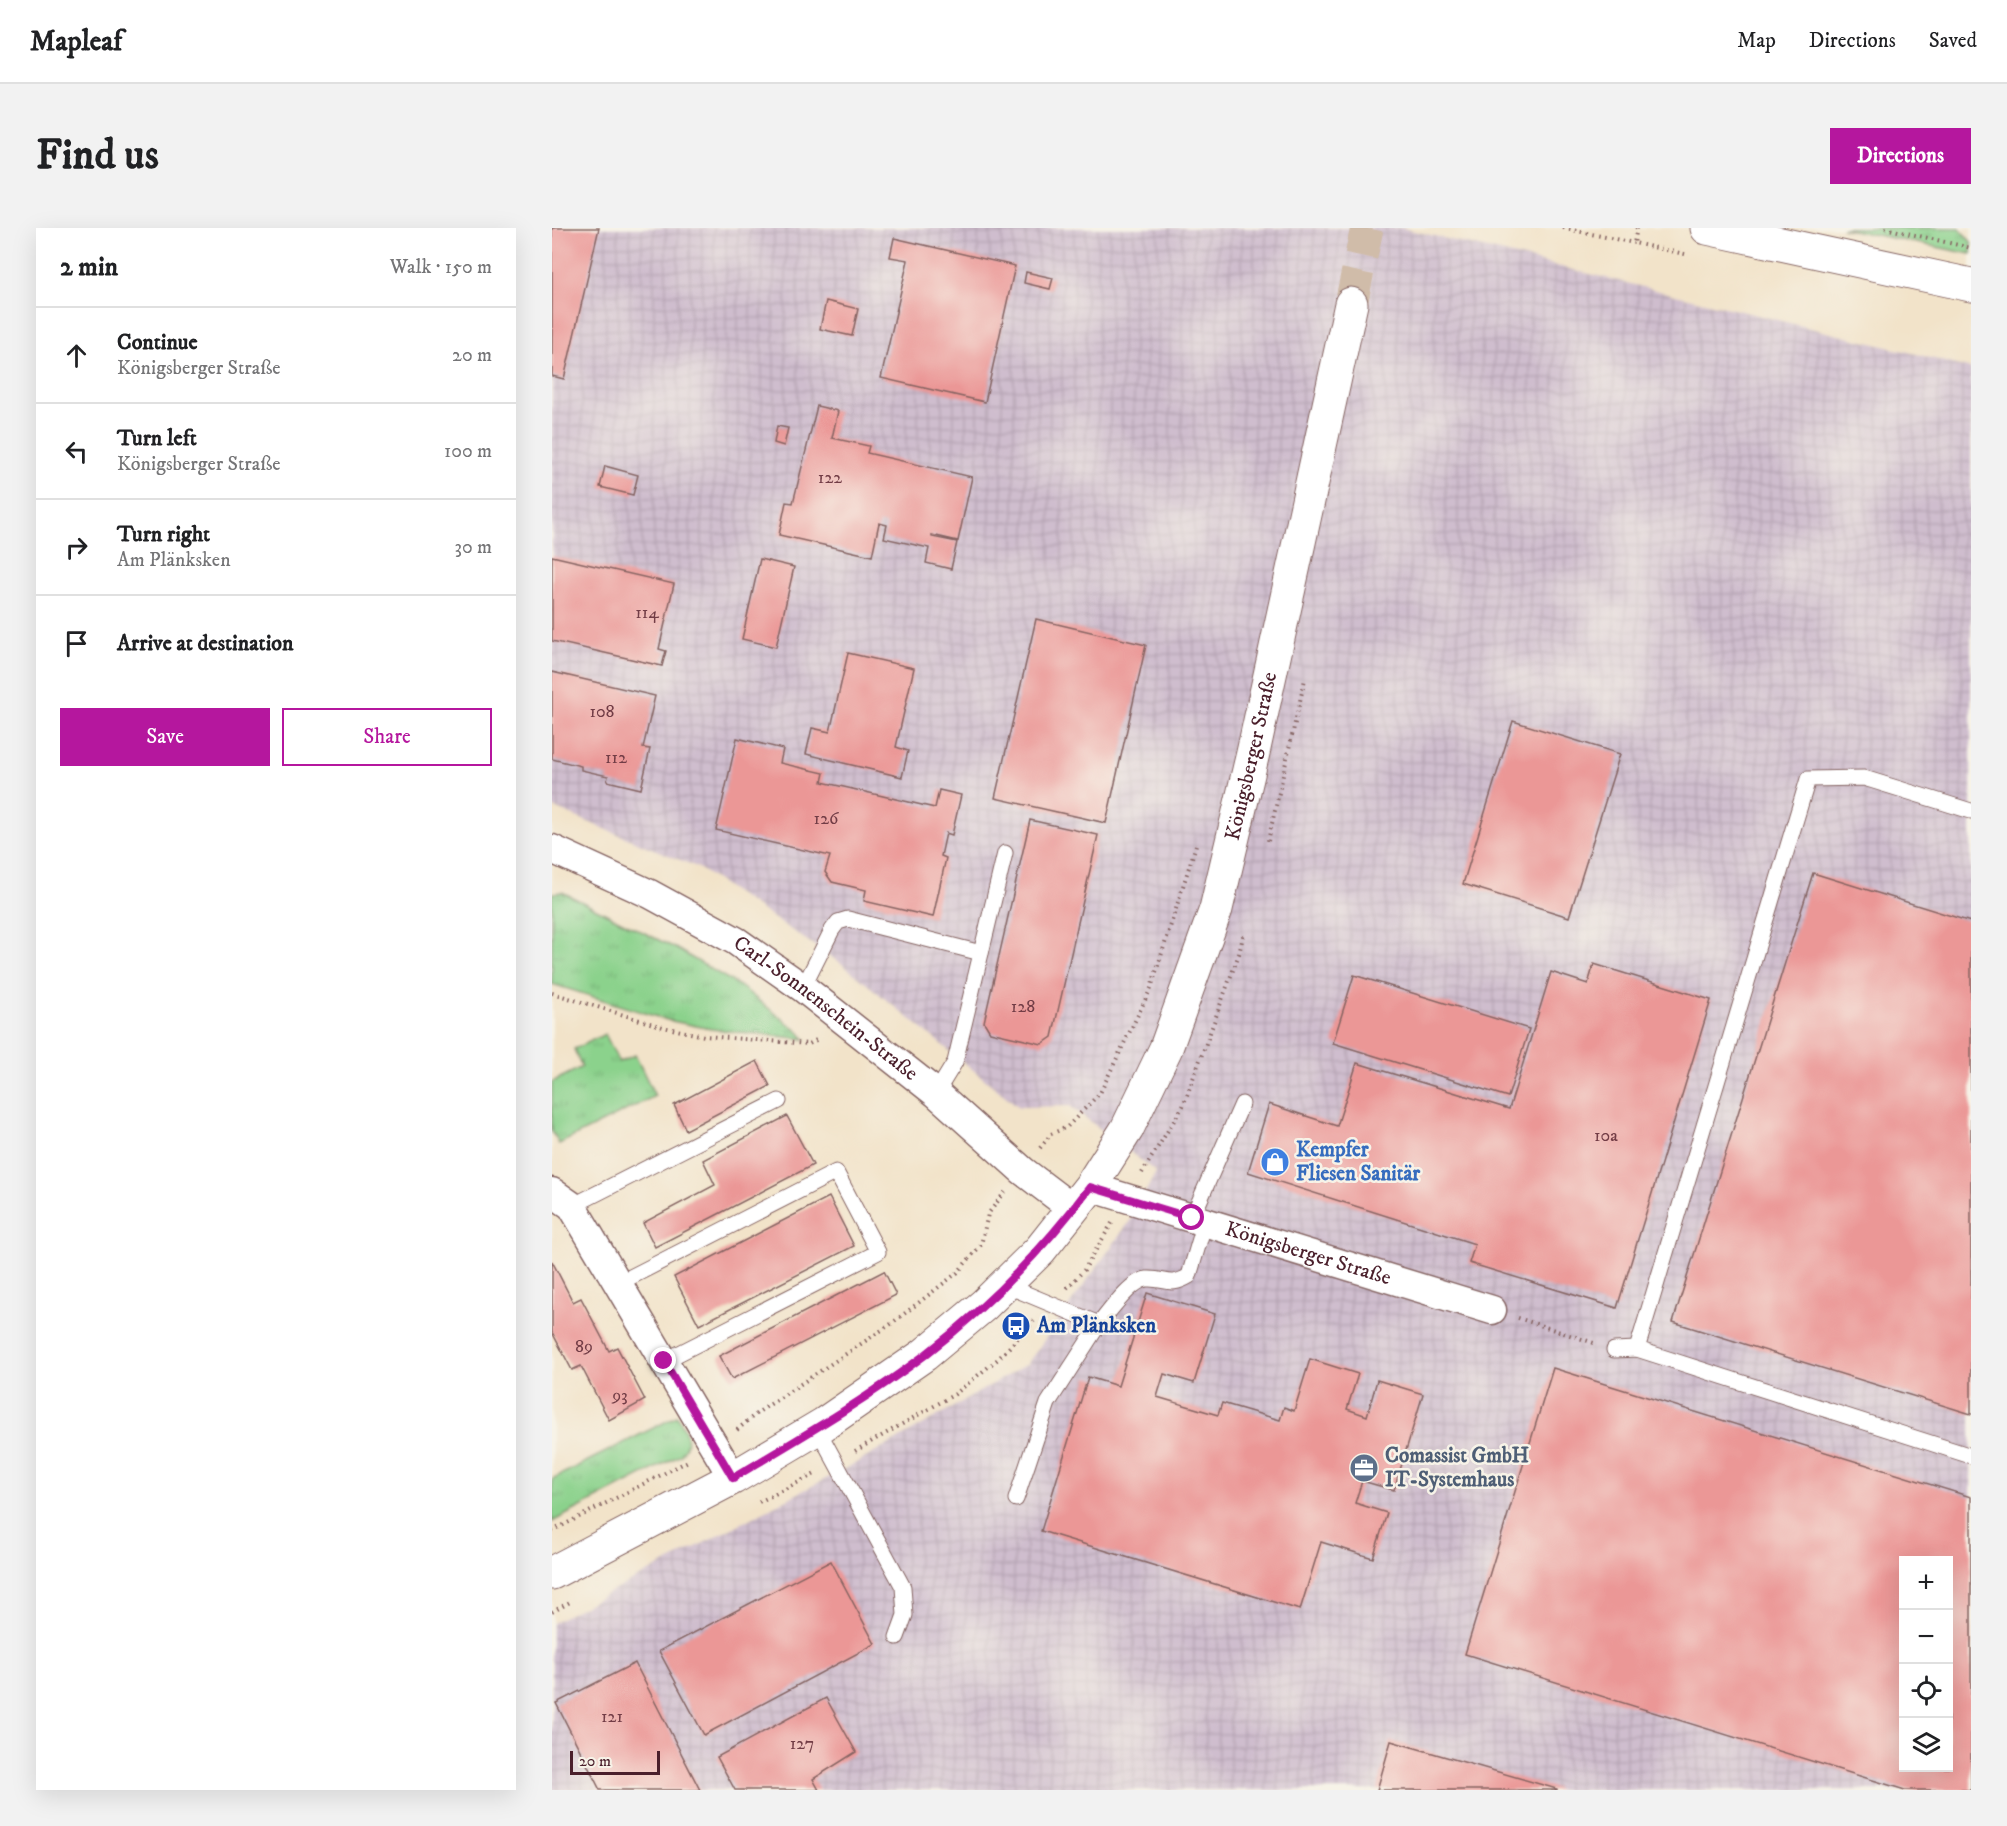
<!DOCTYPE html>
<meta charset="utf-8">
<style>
:root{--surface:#fff;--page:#f2f2f2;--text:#202124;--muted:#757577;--line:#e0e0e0;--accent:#b5179e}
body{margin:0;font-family:"IM FELL DW Pica",serif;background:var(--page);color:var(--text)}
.controls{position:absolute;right:18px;bottom:18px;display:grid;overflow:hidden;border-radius:0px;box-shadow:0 6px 24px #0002}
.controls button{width:54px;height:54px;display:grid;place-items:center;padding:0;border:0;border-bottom:2px solid var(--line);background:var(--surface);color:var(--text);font:30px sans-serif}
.scale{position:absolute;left:18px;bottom:15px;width:90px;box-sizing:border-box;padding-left:6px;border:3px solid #4a1f2b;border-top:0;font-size:16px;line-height:21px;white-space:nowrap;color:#4a1f2b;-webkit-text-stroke:4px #f7f3e8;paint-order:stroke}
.stop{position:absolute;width:18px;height:18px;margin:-14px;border:4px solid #b5179e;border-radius:50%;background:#fff}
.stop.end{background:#b5179e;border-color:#fff;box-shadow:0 2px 6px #0008}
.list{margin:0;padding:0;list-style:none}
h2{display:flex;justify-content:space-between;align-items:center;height:78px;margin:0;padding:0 24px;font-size:26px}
h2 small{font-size:20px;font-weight:400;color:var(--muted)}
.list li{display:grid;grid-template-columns:39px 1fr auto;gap:18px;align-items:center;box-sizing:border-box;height:96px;padding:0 24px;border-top:2px solid var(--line)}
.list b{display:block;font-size:22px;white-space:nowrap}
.list p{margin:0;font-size:20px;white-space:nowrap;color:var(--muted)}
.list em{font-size:20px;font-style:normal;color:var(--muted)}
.actions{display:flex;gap:12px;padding:18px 24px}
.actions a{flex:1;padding:14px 0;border:2px solid var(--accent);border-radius:0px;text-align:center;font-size:21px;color:var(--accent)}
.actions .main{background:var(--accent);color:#fff}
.icon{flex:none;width:33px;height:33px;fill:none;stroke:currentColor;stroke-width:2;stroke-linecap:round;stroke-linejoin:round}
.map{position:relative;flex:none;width:1419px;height:1562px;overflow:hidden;border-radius:0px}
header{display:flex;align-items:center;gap:36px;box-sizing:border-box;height:84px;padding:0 30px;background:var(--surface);border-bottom:2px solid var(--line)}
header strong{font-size:28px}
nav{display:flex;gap:33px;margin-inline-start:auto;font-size:21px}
.intro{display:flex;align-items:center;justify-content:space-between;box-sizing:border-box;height:144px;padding:0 36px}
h1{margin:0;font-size:42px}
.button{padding:15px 27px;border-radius:0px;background:var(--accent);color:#fff;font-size:21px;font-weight:700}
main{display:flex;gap:36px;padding:0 36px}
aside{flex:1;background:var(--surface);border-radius:0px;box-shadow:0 6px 24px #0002}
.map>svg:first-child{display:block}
.industrial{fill:url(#industrial-grid);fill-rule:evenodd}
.grass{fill:url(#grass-tufts);stroke:#6a785c;stroke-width:1.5}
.building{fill:#eb9796;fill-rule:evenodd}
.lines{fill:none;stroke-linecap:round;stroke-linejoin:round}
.secondary-tunnel{stroke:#d0bca9;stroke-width:33;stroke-dasharray:33 16;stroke-linecap:butt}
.lane-casing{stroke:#856462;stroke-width:17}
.street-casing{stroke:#856462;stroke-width:31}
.secondary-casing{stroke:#856462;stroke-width:35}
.primary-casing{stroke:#856462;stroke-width:35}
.path{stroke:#856462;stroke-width:4;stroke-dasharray:1.5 4.5;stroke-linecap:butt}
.lane{stroke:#fff;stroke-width:15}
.street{stroke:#fff;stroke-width:28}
.secondary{stroke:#fff;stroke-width:33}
.primary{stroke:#fff;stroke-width:33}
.route{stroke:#b5179e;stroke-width:8}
.labels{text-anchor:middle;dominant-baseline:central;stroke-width:5;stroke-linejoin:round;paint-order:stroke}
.number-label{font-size:18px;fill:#723d46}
.street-label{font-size:21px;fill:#4a1f2b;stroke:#f7f3e8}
.shop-label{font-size:21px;font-weight:bold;fill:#366cbe;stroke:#f7f3e8;text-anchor:start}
.transit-label{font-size:21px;font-weight:bold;fill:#164399;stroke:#f7f3e8;text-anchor:start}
.service-label{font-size:21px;font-weight:bold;fill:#4e5e75;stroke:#f7f3e8;text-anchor:start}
</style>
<header>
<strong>Mapleaf</strong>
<nav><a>Map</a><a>Directions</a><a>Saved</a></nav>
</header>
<div class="intro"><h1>Find us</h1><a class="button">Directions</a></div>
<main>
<aside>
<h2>2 min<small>Walk · 150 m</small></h2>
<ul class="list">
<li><svg class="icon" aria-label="ahead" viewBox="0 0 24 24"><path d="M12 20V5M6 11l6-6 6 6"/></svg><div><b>Continue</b><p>Königsberger Straße</p></div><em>20 m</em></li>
<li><svg class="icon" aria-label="left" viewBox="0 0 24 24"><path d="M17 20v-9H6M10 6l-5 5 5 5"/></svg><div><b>Turn left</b><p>Königsberger Straße</p></div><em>100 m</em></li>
<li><svg class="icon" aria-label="right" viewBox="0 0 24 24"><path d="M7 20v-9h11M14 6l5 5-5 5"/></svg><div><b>Turn right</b><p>Am Plänksken</p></div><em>30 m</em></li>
<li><svg class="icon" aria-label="arrive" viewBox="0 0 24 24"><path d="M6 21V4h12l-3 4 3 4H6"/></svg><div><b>Arrive at destination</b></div></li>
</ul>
<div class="actions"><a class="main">Save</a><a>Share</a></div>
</aside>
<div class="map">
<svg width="1419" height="1562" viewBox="0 0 1419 1562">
<defs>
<pattern id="industrial-grid" width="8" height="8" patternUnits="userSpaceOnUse" patternTransform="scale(1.5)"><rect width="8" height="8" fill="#cfbdce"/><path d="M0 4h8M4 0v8" fill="none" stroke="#b3a2b1"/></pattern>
<pattern id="grass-tufts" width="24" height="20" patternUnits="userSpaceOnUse" patternTransform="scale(1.5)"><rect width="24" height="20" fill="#8bd28c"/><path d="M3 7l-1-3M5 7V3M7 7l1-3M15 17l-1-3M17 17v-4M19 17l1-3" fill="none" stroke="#79b479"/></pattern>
</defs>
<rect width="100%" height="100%" fill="#f7f3e8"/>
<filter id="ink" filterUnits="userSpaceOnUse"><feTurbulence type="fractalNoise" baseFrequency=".0167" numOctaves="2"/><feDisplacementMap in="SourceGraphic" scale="12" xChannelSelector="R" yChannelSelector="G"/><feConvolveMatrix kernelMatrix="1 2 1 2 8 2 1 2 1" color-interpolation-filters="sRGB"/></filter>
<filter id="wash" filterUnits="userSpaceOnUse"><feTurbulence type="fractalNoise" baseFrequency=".008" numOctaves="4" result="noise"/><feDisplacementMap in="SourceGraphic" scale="24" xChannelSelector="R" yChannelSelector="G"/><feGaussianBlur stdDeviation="1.35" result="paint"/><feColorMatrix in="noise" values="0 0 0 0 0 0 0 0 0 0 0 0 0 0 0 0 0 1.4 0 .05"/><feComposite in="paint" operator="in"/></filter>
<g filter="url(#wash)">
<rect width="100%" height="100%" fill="#f2e3c9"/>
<path class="industrial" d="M0,0H850L1364,126L1419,141V1562H0V1395L317,1228L475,1136L580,990L604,944L518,878L467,879L290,736L145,639L0,579ZM1352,1332H1396V1540H1352Z"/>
<g class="grass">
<path d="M1290,0H1408L1419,14V26Z"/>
<path d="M10,664L123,720L188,758L247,804L253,811L159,801L115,792L0,756V665Z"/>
<path d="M53,806L67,834L83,827L103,868L7,916L0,903V854L30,839L22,821Z"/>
<path d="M125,1188C134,1203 140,1211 129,1227L0,1294V1251Z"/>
</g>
<g id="blocks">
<g class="building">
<path d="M0,0H47L12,151L0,148Z"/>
<path d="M342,10L463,38L433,174L329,150L356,32L338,29Z"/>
<path d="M474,44L501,50L498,61L472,55Z"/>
<path d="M274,73L306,81L300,108L268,101Z"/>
<path d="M265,178L286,183L280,210L317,218L315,225L420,249L406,313L380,307V309L405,314L399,341L374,335L377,320L332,310L335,297L327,295L320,328L227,307L234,274L241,275Z"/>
<path d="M225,198L236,200L232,218L222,215Z"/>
<path d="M53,238L86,247L81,267L48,259Z"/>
<path d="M0,328L122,356L107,421L114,423L110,438L0,413Z"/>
<path d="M208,331L242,339L224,419L190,411Z"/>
<path d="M484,391L594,417L554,595L443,570Z"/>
<path d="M296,425L362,440L344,519L356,523L350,549L254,526L260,500L278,504Z"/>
<path d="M0,444L103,468L91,520L98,521L89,561L55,553L56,548L29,542V538L0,531Z"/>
<path d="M961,493L1068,526L1017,689L911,656Z"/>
<path d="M185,510L231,521L228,535L272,545L270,554L383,580L387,562L409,567L400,607L394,605L389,628L394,630L381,689L312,673L314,662L280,654L273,644L278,628L164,602Z"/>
<path d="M478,592L546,607L500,809L490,816L438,804L432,794Z"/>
<path d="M1261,645L1419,694V1186L1121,1094Z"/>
<path d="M1042,736L1159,772L1065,1080L917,1035L923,1016L696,944L717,876L785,898L805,835L957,881L999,744L1036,756Z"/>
<path d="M802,747L977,801L956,869L781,815Z"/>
<path d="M205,833L218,858L134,902L122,877Z"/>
<path d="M235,888L261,937L103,1019L91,995L163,957L151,932Z"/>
<path d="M277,969L302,1018L147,1097L122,1049Z"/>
<path d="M0,1033L21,1074L29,1070L57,1123L65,1119L93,1172L57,1192L29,1138L20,1142L0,1104Z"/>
<path d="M332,1043L344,1067L180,1151L167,1128Z"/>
<path d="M595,1065L663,1086L642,1155L612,1146L605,1169L666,1187L670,1175L728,1192L732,1179L742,1183L758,1131L806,1146L795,1181L815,1188L825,1152L871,1166L842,1262L810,1253L803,1275L835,1285L821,1330L769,1314L748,1382L489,1303L536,1149L566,1158Z"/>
<path d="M1001,1140L1419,1269V1562H1353L913,1426ZM1352,1332H1396V1540H1352Z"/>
<path d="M279,1333L323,1416L152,1507L107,1423Z"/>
<path d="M83,1435L148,1562H48L4,1475Z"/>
<path d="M274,1470L304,1524L261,1551L267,1562H183L165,1529Z"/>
<path d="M839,1513L1005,1561V1562H825Z"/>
</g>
</g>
</g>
<g filter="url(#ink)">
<use href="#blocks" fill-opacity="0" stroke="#856462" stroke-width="1.5"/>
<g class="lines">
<path class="secondary-tunnel" d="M799,76L815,0"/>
<g class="lane-casing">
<g id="lane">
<path d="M251,760L280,702L286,694L296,691L429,725"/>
<path d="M384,865L403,834L453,625"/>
<path d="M20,978L227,873"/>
<path d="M640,990L690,876"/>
<path d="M65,1056L284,944L326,1024L112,1133"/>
<path d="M453,1057L547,1096C557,1084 579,1052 595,1051C615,1050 617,1060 637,1048L653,994"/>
<path d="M1085,1121L1256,551L1312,550L1419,583"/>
<path d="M1062,1122L1085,1121L1419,1228"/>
<path d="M265,1200L351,1359L353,1387L345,1409"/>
<path d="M464,1271L496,1175L547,1096"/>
</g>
</g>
<g class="street-casing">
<g id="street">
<path id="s1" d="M0,621L98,666L184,713L251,760L384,865L471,943L521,981"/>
<path id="s2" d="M538,959L940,1082"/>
<path d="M0,964L20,978L181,1250"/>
</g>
</g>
<g class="secondary-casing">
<g id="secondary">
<path id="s3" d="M0,1345L181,1250L272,1196L372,1127L432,1077L488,1022L538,959L575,901L614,820L664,681L701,525L799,76"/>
</g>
</g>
<g class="primary-casing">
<path id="primary" d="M1155,0L1419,57"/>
</g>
<g class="path">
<path d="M1011,0L1082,15"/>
<path d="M1085,0L1082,15L1137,27"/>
<path d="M1333,0L1419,20"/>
<path d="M716,613L753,451"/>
<path d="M0,765L111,799L152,808L257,816L268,810"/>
<path d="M488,920L499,906L515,899L548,865L599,760L644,617"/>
<path d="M590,945L631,878L687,726L692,704"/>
<path d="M515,1060L532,1042L560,995"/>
<path d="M966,1090L1042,1115"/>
<path d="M185,1202L205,1185L339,1096L405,1045L429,1017L436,986L453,964"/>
<path d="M303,1223L403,1166L446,1131L482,1093"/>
<path d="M207,1274L265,1245"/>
<path d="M0,1303L138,1232"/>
<path d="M0,1384L20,1373"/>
</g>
<use href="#lane" class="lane"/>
<use href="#street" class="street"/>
<use href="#secondary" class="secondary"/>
<use href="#primary" class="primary"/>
</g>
</g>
<g class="lines" filter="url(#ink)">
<path class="route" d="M112,1133L181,1250C246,1211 312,1173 373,1127C435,1079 491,1022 538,959L640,990"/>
</g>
<defs>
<g id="shop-disc" transform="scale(1.5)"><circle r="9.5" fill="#3f7fe0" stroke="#f7f3e8"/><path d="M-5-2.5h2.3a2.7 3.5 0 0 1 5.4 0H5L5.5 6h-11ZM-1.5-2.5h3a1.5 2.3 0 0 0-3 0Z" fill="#fff"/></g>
<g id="bus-disc" transform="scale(1.5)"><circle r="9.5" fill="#1a4fb4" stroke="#f7f3e8"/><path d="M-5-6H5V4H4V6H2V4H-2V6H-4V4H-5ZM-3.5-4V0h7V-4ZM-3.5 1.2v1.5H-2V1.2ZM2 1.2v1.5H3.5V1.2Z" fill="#fff"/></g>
<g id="office-disc" transform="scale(1.5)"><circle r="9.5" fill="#5c6f8a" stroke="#f7f3e8"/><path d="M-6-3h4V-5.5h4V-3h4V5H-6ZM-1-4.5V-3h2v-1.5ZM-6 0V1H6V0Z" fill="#fff"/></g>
</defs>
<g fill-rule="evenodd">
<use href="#shop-disc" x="723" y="934"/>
<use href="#bus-disc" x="464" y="1098"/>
<use href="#office-disc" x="812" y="1240"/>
</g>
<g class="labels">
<g class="number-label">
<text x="278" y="250">122</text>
<text x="95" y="385">114</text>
<text x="50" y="484">108</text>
<text x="64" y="530">112</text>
<text x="274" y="591">126</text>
<text x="471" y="779">128</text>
<text x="1054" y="908">10a</text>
<text x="32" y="1119">89</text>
<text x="68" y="1168">93</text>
<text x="60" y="1489">121</text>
<text x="250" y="1516">127</text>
</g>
<g class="street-label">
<text stroke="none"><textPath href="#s3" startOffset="1132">Königsberger Straße</textPath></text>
<text stroke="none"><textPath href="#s1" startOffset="318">Carl-Sonnenschein-Straße</textPath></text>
<text stroke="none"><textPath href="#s2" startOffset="228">Königsberger Straße</textPath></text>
</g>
<g class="shop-label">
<text x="744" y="922">Kempfer<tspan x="744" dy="24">Fliesen Sanitär</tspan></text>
</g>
<g class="transit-label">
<text x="485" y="1098">Am Plänksken</text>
</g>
<g class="service-label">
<text x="833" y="1228">Comassist GmbH<tspan x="833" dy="24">IT-Systemhaus</tspan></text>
</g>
</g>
</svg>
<div class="controls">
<button>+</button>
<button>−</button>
<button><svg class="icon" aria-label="locate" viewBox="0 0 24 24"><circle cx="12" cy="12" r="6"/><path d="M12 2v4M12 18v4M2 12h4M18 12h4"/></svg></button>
<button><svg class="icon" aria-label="layers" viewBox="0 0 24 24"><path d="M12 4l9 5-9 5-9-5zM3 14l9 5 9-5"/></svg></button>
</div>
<div class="scale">20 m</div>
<div class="stop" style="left:640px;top:990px"></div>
<div class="stop end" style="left:112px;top:1133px"></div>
</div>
</main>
